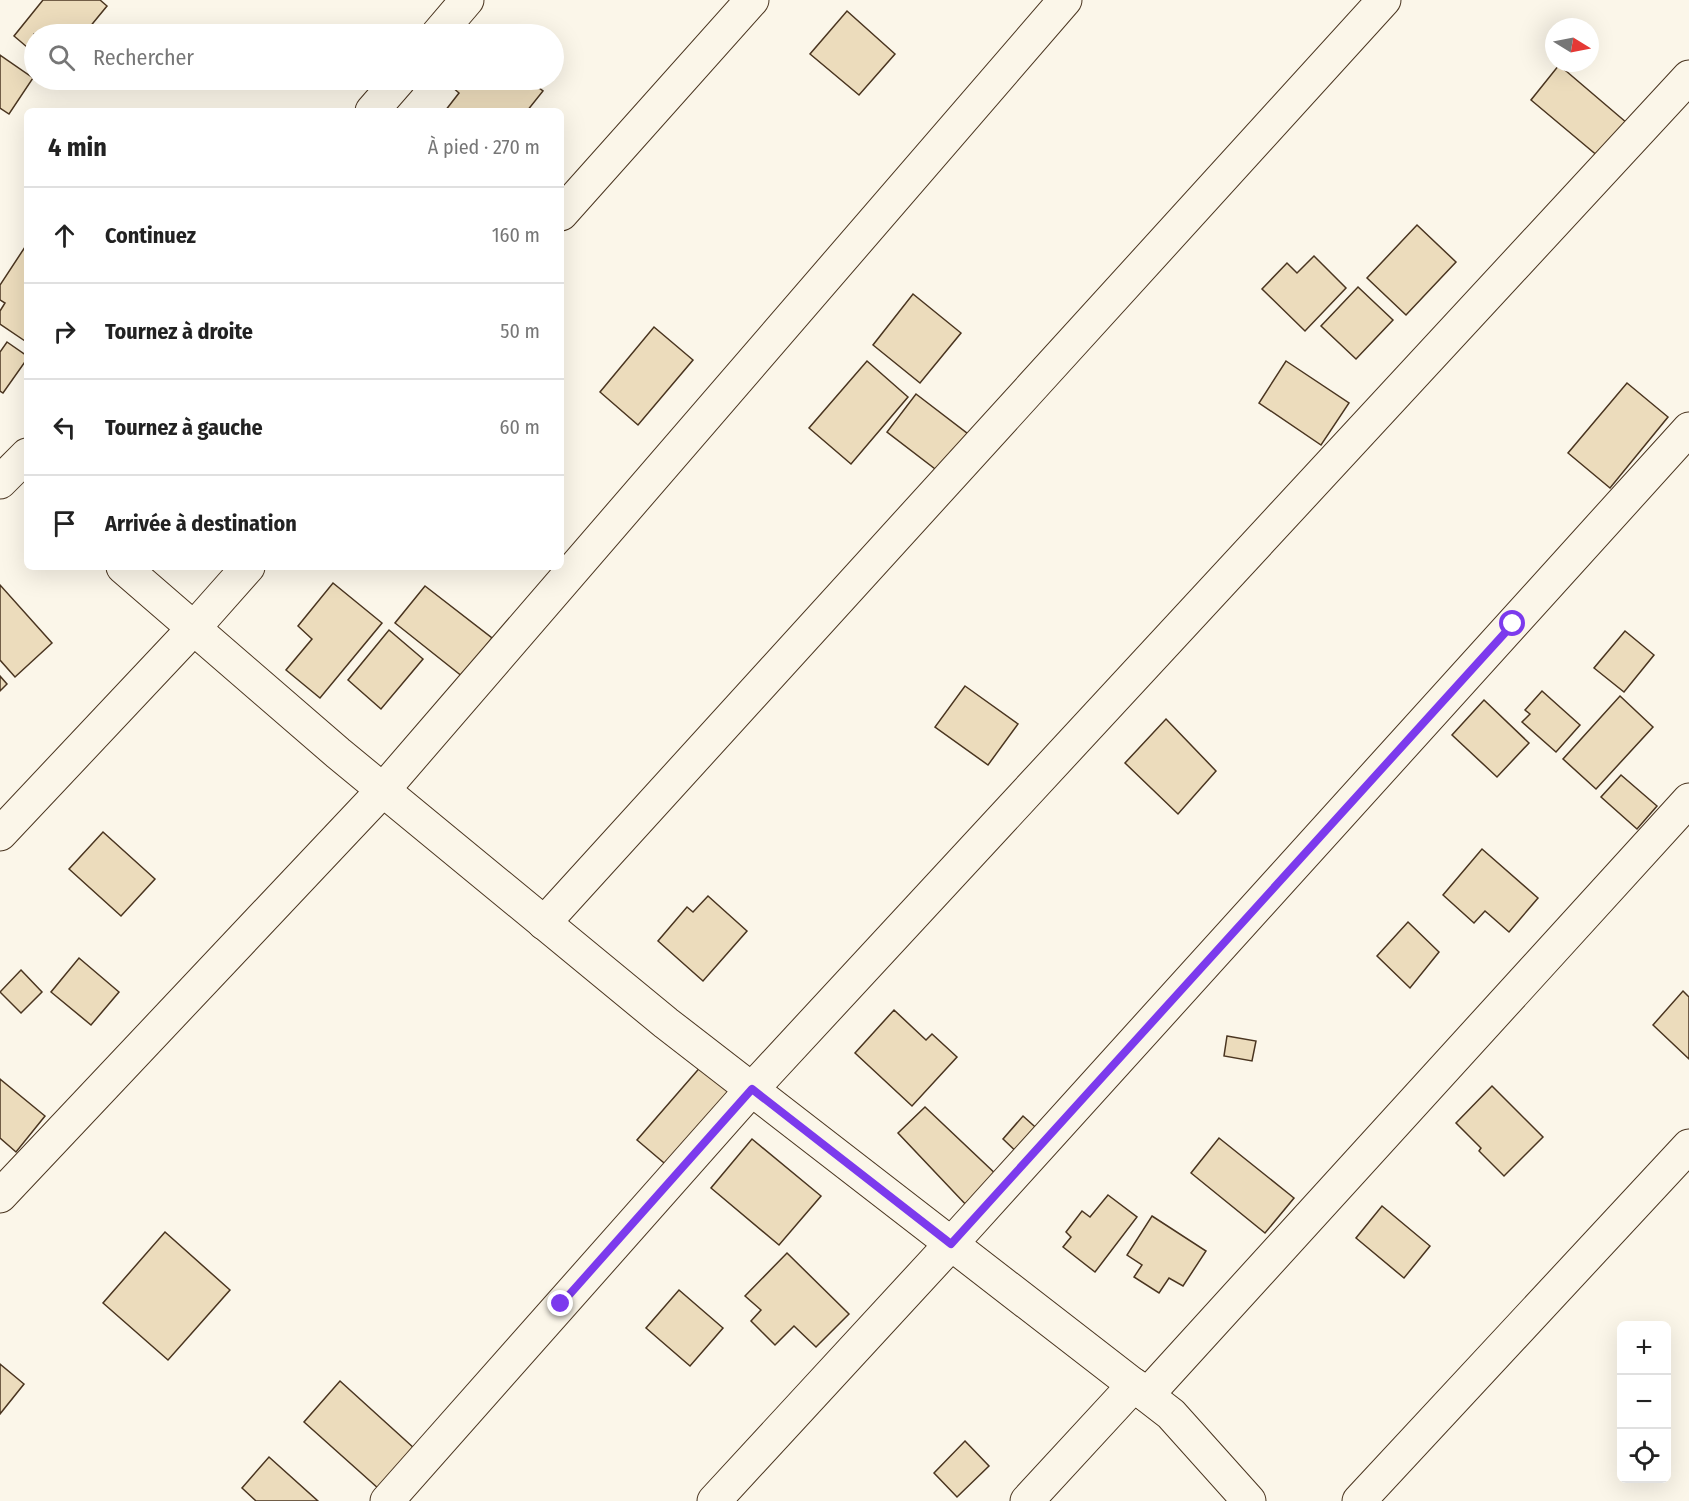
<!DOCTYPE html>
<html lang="fr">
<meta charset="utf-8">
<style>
:root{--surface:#fff;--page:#f2f2f2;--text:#222;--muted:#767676;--line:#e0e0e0}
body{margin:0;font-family:"Fira Sans Condensed",sans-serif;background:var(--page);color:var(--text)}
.controls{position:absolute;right:18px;bottom:18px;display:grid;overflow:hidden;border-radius:9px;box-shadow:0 6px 24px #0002}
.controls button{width:54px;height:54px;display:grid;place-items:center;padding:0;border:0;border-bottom:2px solid var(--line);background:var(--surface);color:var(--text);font:30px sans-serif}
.compass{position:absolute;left:1545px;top:18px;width:54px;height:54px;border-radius:50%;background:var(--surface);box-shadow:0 6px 24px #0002;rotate:100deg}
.stop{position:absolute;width:18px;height:18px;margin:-14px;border:4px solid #7c3aed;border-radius:50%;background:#fff}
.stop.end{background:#7c3aed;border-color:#fff;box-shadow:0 2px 6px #0008}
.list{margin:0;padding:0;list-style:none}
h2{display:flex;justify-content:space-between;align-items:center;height:78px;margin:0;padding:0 24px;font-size:26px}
h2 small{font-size:20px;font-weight:400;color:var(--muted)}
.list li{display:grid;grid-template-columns:39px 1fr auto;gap:18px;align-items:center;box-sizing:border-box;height:96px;padding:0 24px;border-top:2px solid var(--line)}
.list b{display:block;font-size:22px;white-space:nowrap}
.list em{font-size:20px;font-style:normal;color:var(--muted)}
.icon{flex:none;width:33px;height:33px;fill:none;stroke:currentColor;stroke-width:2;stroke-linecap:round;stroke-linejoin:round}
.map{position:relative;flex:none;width:1689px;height:1501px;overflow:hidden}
.search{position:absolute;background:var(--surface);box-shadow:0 6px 24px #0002;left:24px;top:24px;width:540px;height:66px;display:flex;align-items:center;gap:15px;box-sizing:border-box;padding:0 21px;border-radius:33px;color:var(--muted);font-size:22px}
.panel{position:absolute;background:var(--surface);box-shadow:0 6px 24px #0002;left:24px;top:108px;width:540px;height:462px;border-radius:9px}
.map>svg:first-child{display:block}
.building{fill:#ecdcbc;stroke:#4a3520;stroke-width:1.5}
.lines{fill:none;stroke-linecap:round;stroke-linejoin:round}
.minor-casing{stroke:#4a3520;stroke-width:35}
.minor{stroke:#fbf6e9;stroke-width:33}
.route{stroke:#7c3aed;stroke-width:8}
</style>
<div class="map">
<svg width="1689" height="1501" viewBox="0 0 1689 1501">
<rect width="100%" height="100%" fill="#fbf6e9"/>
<g class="building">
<path d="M43,0H100L107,6L84,34H34V53L14,36Z"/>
<path d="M847,11L895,54L859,95L810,54Z"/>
<path d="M0,55L33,78L9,114L0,108Z"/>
<path d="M1559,65L1627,123L1599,157L1531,100Z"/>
<path d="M456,80H528L543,91L527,111H445L459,93L451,86Z"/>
<path d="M1417,225L1456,262L1406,315L1367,278Z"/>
<path d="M27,244V337L25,341L0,324V311L5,303L0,300V285Z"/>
<path d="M1314,256L1346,288L1305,331L1262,289L1287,263L1297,273Z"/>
<path d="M1358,287L1393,320L1356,359L1321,326Z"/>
<path d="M913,294L961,333L920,383L873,345Z"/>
<path d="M654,327L693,360L638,425L600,392Z"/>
<path d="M7,342L27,356V359L3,393L0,391V352Z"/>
<path d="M867,361L908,397L851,464L809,428Z"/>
<path d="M1286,361L1349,403L1321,445L1259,403Z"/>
<path d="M1627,383L1668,417L1610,488L1568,453Z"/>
<path d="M916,394L972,437L943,475L887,432Z"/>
<path d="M333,583L382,623L320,698L286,670L312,639L298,626Z"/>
<path d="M0,585L52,643L15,677L0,660Z"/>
<path d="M425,586L492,638L463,677L395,623Z"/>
<path d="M389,630L423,659L381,709L348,680Z"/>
<path d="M1625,631L1654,655L1624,692L1594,668Z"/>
<path d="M0,676L7,684L0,691Z"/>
<path d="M965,686L1018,724L988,765L935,727Z"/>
<path d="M1542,691L1580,725L1556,752L1522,722L1530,714L1525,710Z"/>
<path d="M1620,696L1653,727L1596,789L1563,759Z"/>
<path d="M1484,700L1529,743L1497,777L1452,735Z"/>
<path d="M1166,719L1216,771L1178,814L1125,763Z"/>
<path d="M1621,775L1657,806L1637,829L1601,797Z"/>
<path d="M103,832L155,879L121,916L69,869Z"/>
<path d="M1482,849L1538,898L1509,932L1485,911L1474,923L1443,895Z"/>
<path d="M708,896L747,931L703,981L658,941L687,907L693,912Z"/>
<path d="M1408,922L1439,952L1410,988L1377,956Z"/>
<path d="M79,958L119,992L91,1025L51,992Z"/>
<path d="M21,970L42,992L21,1013L0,992Z"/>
<path d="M1683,991L1689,997V1059L1653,1025Z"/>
<path d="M894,1010L926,1040L932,1034L957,1057L912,1106L855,1053Z"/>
<path d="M1227,1036L1256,1041L1252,1061L1224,1056Z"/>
<path d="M703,1064L736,1092L670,1168L637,1140Z"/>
<path d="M0,1079L45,1116L16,1152L0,1138Z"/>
<path d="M1492,1086L1543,1137L1504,1176L1479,1151L1481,1148L1456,1123Z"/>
<path d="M925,1107L1000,1178L969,1208L898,1133Z"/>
<path d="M1023,1116L1043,1134L1022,1157L1003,1139Z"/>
<path d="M1219,1138L1294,1198L1265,1233L1191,1173Z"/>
<path d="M752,1139L821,1196L779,1245L711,1188Z"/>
<path d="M1108,1195L1137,1217L1095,1272L1063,1247L1071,1237L1066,1232L1082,1211L1090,1217Z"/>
<path d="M1382,1206L1430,1246L1404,1278L1356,1238Z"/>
<path d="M1152,1216L1206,1251L1183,1286L1169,1278L1159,1293L1134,1277L1142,1265L1127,1255Z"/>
<path d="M165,1232L230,1290L168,1360L103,1303Z"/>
<path d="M787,1253L849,1314L816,1347L794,1326L775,1345L751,1321L761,1310L745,1296Z"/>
<path d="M679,1290L723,1328L690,1366L646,1328Z"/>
<path d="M0,1364L24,1384L0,1414Z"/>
<path d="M340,1381L415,1449L379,1489L304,1422Z"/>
<path d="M965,1441L989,1466L957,1497L934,1473Z"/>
<path d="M269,1457L318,1501H256L242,1488Z"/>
</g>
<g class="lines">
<g class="minor-casing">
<g id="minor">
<path d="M438,34L467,0"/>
<path d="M372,111L399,80"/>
<path d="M561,214L752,0"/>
<path d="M0,482L27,455"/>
<path d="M123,567L338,753L666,1023L1171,1414L1249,1501"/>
<path d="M0,834L193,629L248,567"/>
<path d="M544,923L1384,0"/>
<path d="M0,1196L383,790L1065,0"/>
<path d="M1147,1395L1689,800"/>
<path d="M387,1501L752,1089L1689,77"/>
<path d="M714,1501L951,1244L1689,429"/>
<path d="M1027,1501L1134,1385"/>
<path d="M1359,1501L1689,1146"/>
</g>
</g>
<use href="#minor" class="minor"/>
</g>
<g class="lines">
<path class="route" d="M561,1304L752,1089L951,1244L1513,624"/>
</g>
</svg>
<div class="controls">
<button>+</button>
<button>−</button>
<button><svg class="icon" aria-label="locate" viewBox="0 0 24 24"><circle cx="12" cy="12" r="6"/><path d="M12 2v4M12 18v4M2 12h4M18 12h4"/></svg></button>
</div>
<svg class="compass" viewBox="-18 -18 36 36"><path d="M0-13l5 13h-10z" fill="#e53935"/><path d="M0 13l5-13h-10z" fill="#767676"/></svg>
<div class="stop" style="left:1513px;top:624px"></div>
<div class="stop end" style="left:561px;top:1304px"></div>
<div class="search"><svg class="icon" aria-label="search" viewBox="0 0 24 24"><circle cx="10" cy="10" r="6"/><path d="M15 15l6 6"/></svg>Rechercher</div>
<section class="panel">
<h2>4 min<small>À pied · 270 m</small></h2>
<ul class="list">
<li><svg class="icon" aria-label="ahead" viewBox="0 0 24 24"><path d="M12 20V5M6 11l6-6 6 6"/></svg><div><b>Continuez</b></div><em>160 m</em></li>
<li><svg class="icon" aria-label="right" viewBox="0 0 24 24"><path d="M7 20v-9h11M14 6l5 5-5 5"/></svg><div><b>Tournez à droite</b></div><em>50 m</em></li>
<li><svg class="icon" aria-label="left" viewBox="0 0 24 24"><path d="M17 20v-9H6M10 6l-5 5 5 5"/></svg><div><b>Tournez à gauche</b></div><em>60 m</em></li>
<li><svg class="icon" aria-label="arrive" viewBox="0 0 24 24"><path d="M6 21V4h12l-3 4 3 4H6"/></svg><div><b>Arrivée à destination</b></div></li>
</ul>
</section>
</div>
